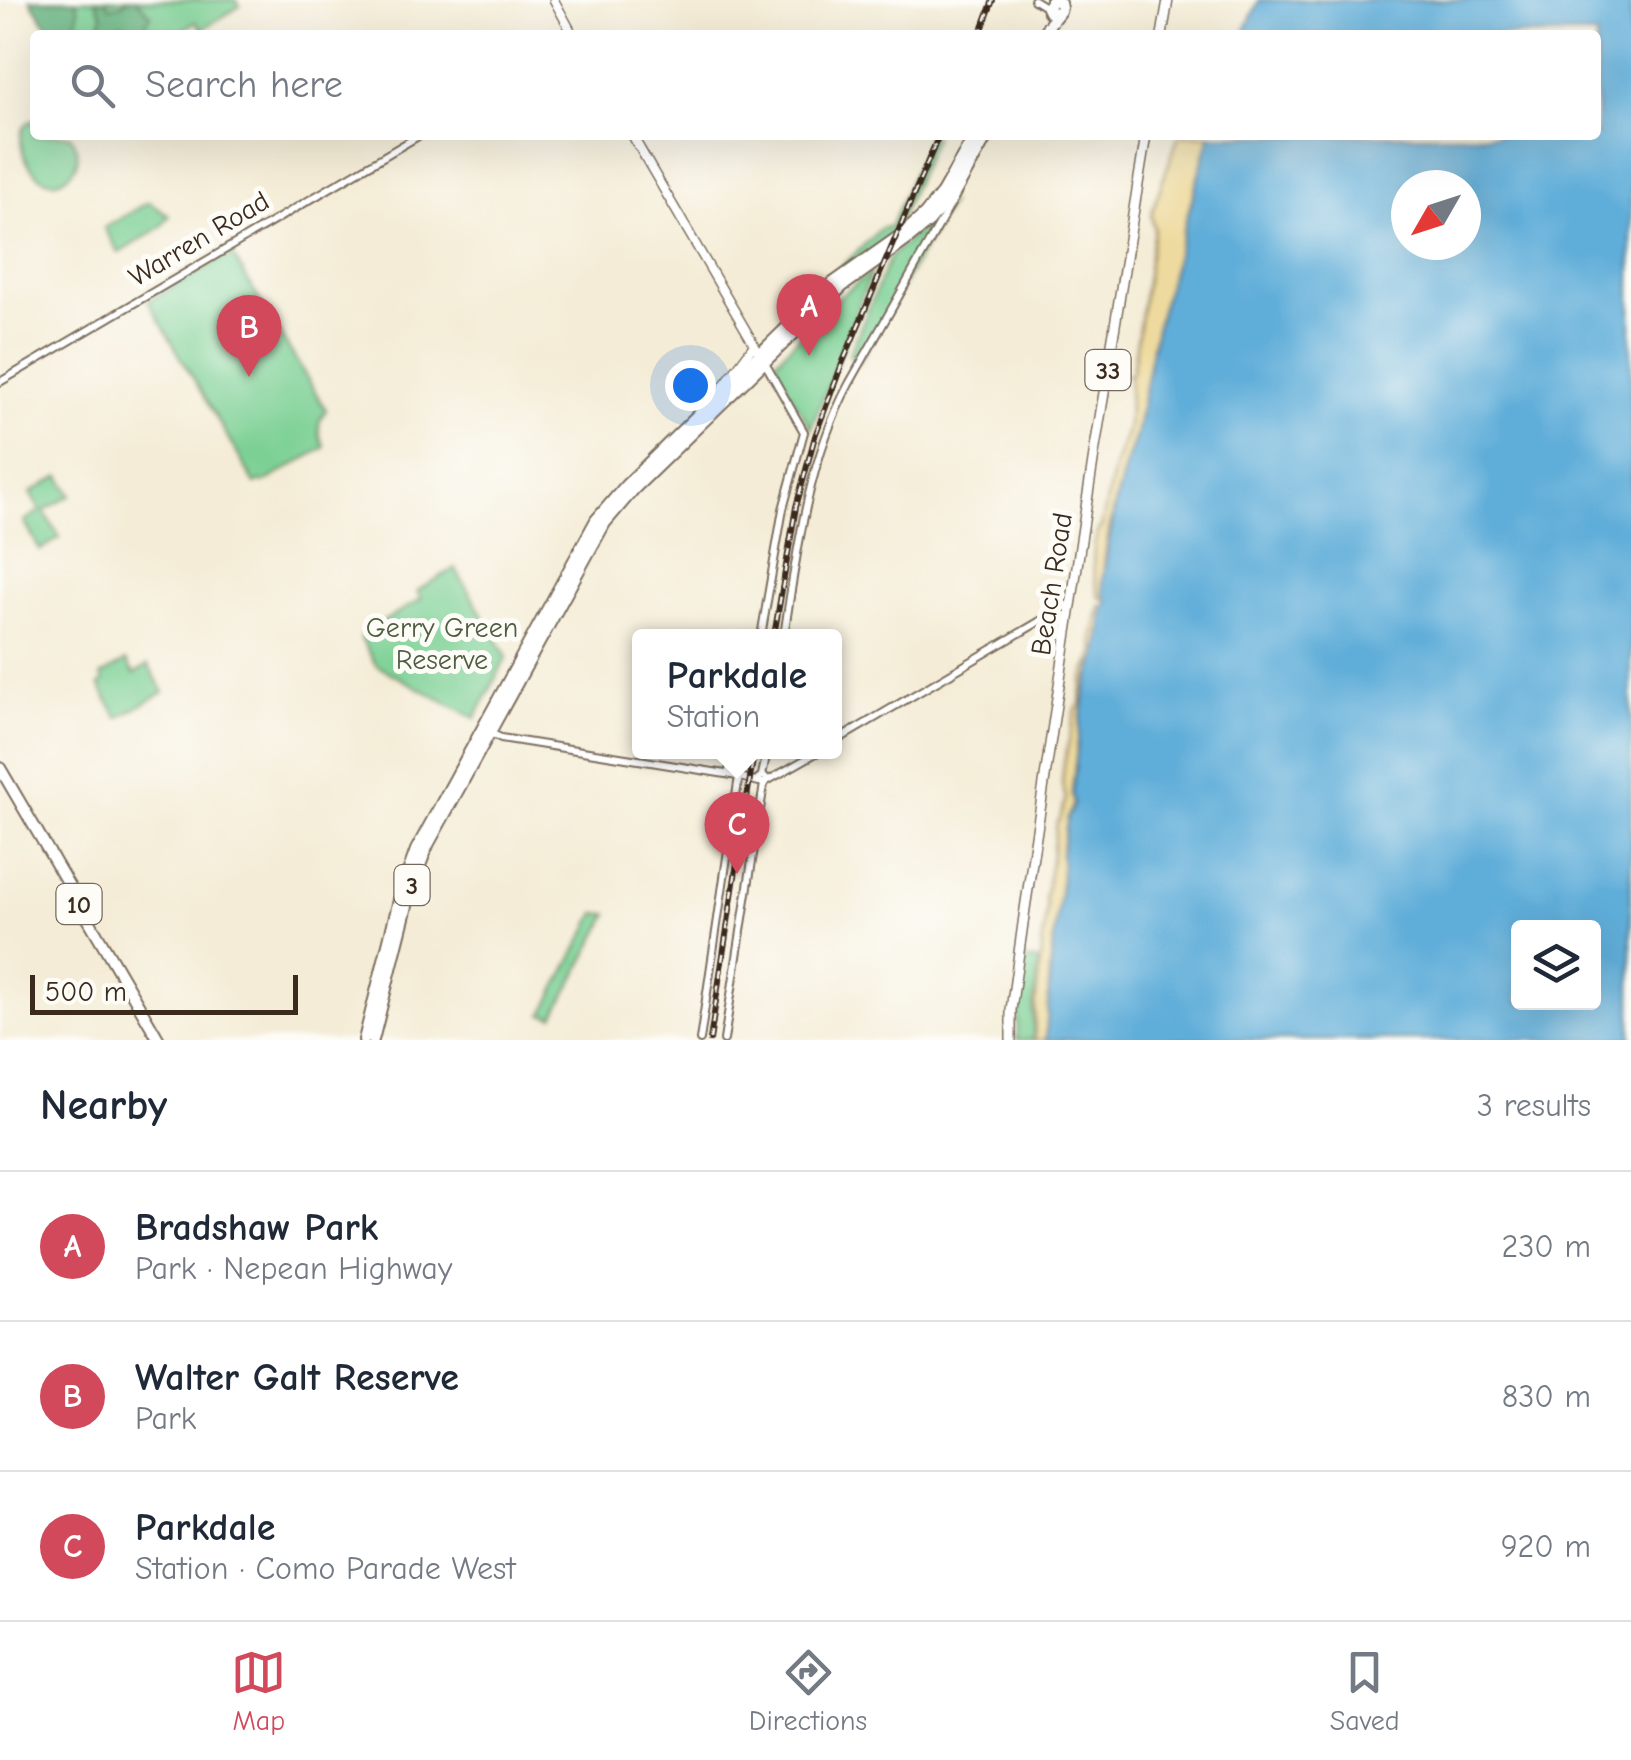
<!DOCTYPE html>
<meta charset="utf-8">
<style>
:root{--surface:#fff;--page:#f6f6f7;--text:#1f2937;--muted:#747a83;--line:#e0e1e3;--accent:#d1495b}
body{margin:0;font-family:"Comic Neue",sans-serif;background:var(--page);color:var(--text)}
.controls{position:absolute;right:30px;bottom:30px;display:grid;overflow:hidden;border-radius:10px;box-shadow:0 10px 40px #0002}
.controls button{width:90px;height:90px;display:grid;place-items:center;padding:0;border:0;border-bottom:2px solid var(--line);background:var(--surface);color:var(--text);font:50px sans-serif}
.compass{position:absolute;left:1391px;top:170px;width:90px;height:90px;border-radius:50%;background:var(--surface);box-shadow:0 10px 40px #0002;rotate:231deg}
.scale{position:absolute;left:30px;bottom:25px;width:268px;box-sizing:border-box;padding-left:10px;border:5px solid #3b2a1e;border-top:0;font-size:28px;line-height:35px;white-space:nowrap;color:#3b2a1e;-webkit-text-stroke:8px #fdfcf7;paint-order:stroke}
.you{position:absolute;left:690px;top:385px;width:35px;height:35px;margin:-25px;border:8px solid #fff;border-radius:50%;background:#1a73e8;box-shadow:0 0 0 15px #1a73e833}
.badge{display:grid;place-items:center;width:65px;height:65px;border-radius:50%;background:var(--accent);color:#fff;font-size:32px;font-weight:700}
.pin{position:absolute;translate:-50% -82px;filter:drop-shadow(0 2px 5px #0008)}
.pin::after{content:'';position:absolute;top:52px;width:35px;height:30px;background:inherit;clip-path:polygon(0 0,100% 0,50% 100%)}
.popup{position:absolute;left:632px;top:629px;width:210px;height:130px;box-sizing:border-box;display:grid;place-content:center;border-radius:10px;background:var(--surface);filter:drop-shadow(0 2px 8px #0005);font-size:32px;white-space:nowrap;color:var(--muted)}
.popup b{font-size:38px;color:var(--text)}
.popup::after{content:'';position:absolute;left:50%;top:100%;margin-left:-20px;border:20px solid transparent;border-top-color:var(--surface)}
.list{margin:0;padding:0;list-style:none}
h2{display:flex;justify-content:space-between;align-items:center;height:130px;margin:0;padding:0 40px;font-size:42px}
h2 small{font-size:32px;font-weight:400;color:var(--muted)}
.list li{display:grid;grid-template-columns:65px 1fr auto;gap:30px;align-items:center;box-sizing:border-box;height:150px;padding:0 40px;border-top:2px solid var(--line)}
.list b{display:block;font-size:38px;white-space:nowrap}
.list p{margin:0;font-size:32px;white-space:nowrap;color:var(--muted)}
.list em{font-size:32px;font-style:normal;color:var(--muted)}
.icon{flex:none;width:55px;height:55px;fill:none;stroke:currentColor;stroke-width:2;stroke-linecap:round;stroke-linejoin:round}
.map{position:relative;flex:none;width:1631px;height:1040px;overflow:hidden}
.search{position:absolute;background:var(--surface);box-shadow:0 10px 40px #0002;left:30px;right:30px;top:30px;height:110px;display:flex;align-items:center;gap:25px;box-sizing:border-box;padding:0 35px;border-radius:10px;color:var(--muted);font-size:38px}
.sheet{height:580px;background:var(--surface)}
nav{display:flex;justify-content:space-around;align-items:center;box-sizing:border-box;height:140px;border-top:2px solid var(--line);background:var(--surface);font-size:28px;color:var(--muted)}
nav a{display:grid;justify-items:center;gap:5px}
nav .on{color:var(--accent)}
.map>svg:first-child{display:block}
.green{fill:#7bd094;stroke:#5b7d59;stroke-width:2.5}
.forest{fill:#64b27e;stroke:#506e4e;stroke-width:2.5}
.sand{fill:#eeda9e;stroke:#94825e;stroke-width:2.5}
.water{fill:#5fadd9;stroke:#4d6c7c;stroke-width:2.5;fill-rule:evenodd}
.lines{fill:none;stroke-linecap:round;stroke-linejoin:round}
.tertiary-casing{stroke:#7c6e5e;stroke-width:10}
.secondary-casing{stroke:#7c6e5e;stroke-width:11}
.primary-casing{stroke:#7c6e5e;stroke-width:12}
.trunk-casing{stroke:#7c6e5e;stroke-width:14}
.tertiary{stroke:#fff;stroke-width:6}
.secondary{stroke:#fff;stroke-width:8}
.primary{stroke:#fff;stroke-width:9}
.trunk{stroke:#fff;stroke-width:10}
.rail-casing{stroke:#3b2a1e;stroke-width:6}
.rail{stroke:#fdfcf7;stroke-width:2.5;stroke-dasharray:8;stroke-linecap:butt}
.labels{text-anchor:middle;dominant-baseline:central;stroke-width:10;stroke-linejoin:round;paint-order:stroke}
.shield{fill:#fdfcf7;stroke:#75695f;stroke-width:2.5}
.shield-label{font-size:25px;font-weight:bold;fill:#3b2a1e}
.street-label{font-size:28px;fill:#3b2a1e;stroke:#fdfcf7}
.park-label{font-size:28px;fill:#4e5c41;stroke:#fdfcf7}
</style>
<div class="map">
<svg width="1631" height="1040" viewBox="0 0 1631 1040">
<rect width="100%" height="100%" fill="#fdfcf7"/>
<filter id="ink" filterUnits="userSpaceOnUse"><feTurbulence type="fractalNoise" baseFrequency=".01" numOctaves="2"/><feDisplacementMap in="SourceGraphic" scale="20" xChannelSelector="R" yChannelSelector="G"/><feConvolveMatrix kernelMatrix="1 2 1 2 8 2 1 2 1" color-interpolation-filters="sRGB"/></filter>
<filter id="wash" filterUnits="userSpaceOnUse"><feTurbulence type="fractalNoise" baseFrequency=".0048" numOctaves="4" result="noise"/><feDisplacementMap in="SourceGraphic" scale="40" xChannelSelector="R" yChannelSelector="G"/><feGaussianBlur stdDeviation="2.25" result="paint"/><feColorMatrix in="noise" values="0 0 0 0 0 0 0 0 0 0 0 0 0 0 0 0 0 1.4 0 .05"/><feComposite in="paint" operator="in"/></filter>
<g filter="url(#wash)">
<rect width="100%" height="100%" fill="#f4ecd6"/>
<g class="green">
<path d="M30,0H236L240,6L201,30L196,22L175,35L171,30L161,35H53Z"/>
<path d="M35,120V135H70C77,147 82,160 71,172C38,208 0,127 35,120Z"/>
<path d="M929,135H935L893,234L825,284L880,229L891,226Z"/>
<path d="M149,202L169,216L161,227L119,253L104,228Z"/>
<path d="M950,202L859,362L849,355L890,257Z"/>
<path d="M231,253L326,410C316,423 317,433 325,447L263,483L261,481L255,484L148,301Z"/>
<path d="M872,271L811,429L773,364L827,307Z"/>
<path d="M60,476L71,495L44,511L60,538L40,550L24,521L40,511L30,493Z"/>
<path d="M455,568L507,657L475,718L376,665L361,639L362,634L421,599L417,591Z"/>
<path d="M126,661L134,674L148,665L164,692L118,718L99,685L104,682L101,676Z"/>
<path d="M596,913L609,914L554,1016L543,1014Z"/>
<path d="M1025,959L1038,961L1039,965L1033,1011V1040H1017L1018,1010Z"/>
</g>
<g class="forest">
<path d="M30,0H76L79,10L77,18L78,35H53Z"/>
<path d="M95,0H105L110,7L123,4L126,0H137L151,15L146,24L152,35H136L141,29L121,24L112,28L117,35H103L100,30L102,15Z"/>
</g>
<g class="sand">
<path d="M1179,135H1210L1184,227L1136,436C1122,473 1095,564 1106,601L1100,598C1092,577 1091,551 1098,530L1101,528L1114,468L1128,428L1130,377L1128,375L1132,373L1154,229L1151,214Z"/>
<path d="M1100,606H1104L1098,654L1086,684L1080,723L1072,793L1074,804L1068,817L1061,853L1062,876L1050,969L1046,1040H1035V1008L1047,905L1045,899L1057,821H1059L1066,798L1062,784L1064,763L1076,709L1080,704L1083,679L1095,651L1093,638Z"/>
</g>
<path class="water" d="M1259,0H1631V1040H1046L1050,969L1062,876L1061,853L1068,817L1074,805L1072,793L1080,723L1087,684L1098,654L1104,606L1108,605L1104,595L1102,581L1116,502L1125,467L1136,436L1155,332L1210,135H1596V35H1243ZM1406,185H1466V245H1406ZM1518,928H1594V1002H1518Z"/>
</g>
<g filter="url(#ink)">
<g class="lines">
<g class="tertiary-casing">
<g id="tertiary">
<path d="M1034,0L1047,8"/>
<path d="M0,382L420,135"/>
<path d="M761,636L783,509L804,432L765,363"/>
<path d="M784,636C797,551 808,461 849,384L990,135"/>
<path d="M490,733L501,738L732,775L759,782"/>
<path d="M834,742L1064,607L1071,605"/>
<path d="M728,774L734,752"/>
<path d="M762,775L767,752"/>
<path d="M763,775L768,780L763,784L758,779Z"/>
<path d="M767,781L818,752"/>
<path d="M700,1040L739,776"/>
<path d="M724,1040L764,784"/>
</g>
</g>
<g class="secondary-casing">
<g id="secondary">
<path d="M554,0L573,35"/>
<path d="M632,135L762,358"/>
<path d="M724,385L754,345"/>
</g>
</g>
<g class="primary-casing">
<g id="primary">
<path d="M1162,35L1168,0"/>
<path d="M1011,1040V1010L1025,909L1095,448L1146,135"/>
</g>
</g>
<g class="trunk-casing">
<g id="trunk">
<path d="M1052,0L1047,8L1049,12L1058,13L1061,8L1060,3L1056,0"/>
<path d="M1041,35L1060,11"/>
<path d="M0,768L159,1040"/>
<path d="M364,1040L401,892L416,850L596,520L626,485L830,285L905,232L925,214L942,193L975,135"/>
<path d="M373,1040L412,886L428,845L605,523L634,489L843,286L907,240L929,222L947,200L984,135"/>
</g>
</g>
<use href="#tertiary" class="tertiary"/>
<use href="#secondary" class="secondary"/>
<use href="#primary" class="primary"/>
<use href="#trunk" class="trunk"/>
<g class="rail-casing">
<g id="rail">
<path d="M980,35L993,0"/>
<path d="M774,636L796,507L815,436L842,364L939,135"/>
<path d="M710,1040L754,752"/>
</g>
</g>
<use href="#rail" class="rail"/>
</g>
</g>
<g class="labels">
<g class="shield">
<rect x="1085.5" y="350" width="45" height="40" rx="8"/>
<rect x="394.5" y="865" width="35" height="40" rx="8"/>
<rect x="56.5" y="884" width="45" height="40" rx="8"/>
</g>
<g class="shield-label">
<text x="1108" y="370">33</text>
<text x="412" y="885">3</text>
<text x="79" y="904">10</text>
</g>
<g class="street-label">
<text transform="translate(199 239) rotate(-31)">Warren Road</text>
<text transform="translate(1052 584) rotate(-81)">Beach Road</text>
</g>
<g class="park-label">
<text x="442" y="628">Gerry Green<tspan x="442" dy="32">Reserve</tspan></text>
</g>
</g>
</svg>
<div class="controls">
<button><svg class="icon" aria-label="layers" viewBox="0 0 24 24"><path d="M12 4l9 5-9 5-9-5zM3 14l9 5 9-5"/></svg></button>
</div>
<svg class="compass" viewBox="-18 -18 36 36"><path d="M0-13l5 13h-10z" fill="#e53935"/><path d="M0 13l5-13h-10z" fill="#747a83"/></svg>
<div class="scale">500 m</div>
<div class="you"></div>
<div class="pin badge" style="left:809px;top:356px">A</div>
<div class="pin badge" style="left:249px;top:377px">B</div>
<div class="pin badge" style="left:737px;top:874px">C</div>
<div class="popup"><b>Parkdale</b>Station</div>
<div class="search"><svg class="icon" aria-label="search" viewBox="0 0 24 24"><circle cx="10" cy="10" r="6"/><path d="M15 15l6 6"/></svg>Search here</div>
</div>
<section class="sheet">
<h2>Nearby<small>3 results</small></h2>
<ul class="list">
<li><span class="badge">A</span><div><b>Bradshaw Park</b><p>Park · Nepean Highway</p></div><em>230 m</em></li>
<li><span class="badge">B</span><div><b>Walter Galt Reserve</b><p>Park</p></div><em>830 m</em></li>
<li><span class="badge">C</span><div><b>Parkdale</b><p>Station · Como Parade West</p></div><em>920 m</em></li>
</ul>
</section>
<nav>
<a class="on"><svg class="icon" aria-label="map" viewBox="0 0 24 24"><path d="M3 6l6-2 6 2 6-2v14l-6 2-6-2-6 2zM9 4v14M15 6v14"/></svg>Map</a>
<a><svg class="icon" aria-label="directions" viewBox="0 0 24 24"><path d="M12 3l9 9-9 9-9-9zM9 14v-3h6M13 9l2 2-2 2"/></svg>Directions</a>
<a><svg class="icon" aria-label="saved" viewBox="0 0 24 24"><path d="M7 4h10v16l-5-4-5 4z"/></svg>Saved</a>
</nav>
